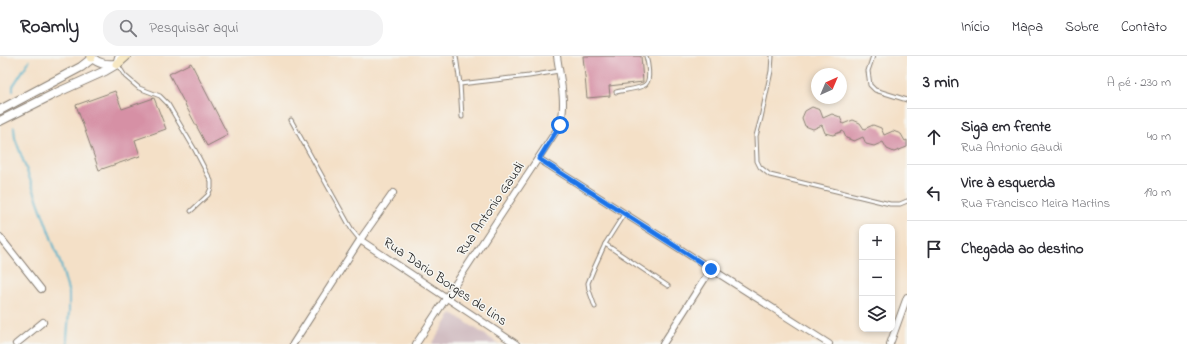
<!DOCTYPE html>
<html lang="pt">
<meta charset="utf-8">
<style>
:root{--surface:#fff;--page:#f2f2f3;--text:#2b2b33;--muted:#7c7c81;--line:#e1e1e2}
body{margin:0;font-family:"Indie Flower",sans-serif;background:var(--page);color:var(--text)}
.controls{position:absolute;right:12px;bottom:12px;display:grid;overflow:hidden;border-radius:8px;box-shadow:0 2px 6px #0003}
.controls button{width:36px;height:36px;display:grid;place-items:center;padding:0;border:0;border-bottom:1px solid var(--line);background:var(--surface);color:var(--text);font:20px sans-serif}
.compass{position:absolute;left:811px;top:12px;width:36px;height:36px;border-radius:50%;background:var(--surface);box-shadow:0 2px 6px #0003;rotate:44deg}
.stop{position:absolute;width:12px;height:12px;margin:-9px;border:3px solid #1a73e8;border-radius:50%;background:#fff}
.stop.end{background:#1a73e8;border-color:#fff;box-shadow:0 1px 4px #0008}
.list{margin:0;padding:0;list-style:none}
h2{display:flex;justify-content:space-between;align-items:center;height:52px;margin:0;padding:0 16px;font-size:17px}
h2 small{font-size:13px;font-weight:400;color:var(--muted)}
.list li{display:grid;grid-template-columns:26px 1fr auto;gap:12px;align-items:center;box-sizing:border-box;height:56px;padding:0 16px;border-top:1px solid var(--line)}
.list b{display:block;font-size:15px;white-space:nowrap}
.list p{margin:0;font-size:13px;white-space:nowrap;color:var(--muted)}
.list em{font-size:13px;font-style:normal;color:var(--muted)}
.icon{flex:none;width:22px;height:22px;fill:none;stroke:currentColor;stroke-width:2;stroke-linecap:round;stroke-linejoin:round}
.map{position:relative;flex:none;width:907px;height:288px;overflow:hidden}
header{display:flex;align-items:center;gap:24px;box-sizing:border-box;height:56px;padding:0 20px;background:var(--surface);border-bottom:1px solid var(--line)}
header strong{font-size:19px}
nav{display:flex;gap:22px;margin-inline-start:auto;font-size:14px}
.search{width:280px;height:36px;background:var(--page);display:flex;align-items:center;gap:10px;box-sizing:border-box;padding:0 14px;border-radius:16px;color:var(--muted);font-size:15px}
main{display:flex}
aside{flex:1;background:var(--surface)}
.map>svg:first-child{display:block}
.industrial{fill:#d2bec2}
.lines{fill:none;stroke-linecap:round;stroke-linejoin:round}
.stream{stroke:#4aafc9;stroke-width:2}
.building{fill:#d690a5}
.service-casing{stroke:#887e72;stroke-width:5}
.minor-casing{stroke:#887e72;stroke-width:8}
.tertiary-casing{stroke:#887e72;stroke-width:10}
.secondary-casing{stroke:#887e72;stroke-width:11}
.service{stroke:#fff;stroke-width:3}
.minor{stroke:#fff;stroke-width:6}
.tertiary{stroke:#fff;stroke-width:8}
.secondary{stroke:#f7e8c3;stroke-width:9}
.route{stroke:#1a73e8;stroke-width:5}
.labels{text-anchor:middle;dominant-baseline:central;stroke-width:3;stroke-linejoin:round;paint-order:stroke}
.street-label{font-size:14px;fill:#1c1c1c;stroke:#f6f6f2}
</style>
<header>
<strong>Roamly</strong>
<div class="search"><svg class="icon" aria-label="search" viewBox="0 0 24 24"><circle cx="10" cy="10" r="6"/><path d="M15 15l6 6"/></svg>Pesquisar aqui</div>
<nav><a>Início</a><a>Mapa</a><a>Sobre</a><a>Contato</a></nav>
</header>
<main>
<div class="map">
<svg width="907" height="288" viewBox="0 0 907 288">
<rect width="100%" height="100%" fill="#f6f6f2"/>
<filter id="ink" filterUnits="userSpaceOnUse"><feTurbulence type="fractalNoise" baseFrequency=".025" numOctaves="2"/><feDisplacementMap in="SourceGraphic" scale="8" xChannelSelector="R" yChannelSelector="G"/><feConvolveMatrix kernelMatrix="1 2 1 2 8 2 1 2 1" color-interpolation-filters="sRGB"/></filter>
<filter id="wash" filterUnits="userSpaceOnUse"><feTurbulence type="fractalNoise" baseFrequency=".012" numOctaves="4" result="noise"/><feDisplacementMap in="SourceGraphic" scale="16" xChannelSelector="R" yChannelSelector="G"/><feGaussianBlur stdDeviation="0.9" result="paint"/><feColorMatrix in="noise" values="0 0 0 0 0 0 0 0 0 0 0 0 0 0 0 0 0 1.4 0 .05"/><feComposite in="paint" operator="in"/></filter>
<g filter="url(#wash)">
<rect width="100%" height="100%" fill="#f4e0c7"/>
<path class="industrial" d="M452,257L499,288H432Z"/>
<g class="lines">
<g class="stream">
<path d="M13,35V30L29,5"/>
<path d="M14,71L15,82L61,209L69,238V256L67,283L68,288"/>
</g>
</g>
<g id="blocks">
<g class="building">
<path d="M583,0H641L643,26L609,30L610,40L587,42Z"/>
<path d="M191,7L228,79L207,90L169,18Z"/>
<path d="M115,35L122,53L154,42L166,73L135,84L140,100L99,114L76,49Z"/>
<path d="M812,51L820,54L823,62L832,58L840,61L843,68L853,64L860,67L864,73L873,69L881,72L884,79L893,75L901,78L905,85L907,84V91L894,96L887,93L883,86L874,90L866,88L863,81L854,85L846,82L843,75L833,79L825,77L822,69L813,73L805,70L802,62L805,55Z"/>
</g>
</g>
</g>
<g filter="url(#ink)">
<use href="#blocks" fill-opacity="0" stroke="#887e72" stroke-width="1"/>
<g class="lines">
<g class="service-casing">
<g id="service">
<path d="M456,0L460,28L462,61"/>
<path d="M772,0L771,15L761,62L756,80L757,105L760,111L770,119L890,148H900L907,145"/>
<path d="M873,0L868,15L870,29L875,34L907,44"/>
<path d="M118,9L125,20L139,32L160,40L168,48L195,94L211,125V132L208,139L191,155"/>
<path d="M460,28L529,20L559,15"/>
<path d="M616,36C622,34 642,33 646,28C651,23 648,7 646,0"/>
<path d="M291,64L352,174L360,184"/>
<path d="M605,188L668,230"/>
<path d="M595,251L589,234L588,227L595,210L605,188L624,158"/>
</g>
</g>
<g class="minor-casing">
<g id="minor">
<path d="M539,103L829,288"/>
<path d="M0,181L41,233"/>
<path d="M360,184L516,288"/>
<path d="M16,288L43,266"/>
<path d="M293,288L360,184L393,137"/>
<path d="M416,288L560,69C567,48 560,22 557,0"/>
<path d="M663,288L711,213"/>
<path d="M890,288L907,241"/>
</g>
</g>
<g class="tertiary-casing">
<g id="tertiary">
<path d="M91,1C99,8 106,9 116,8"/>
<path d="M0,54L81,11L90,4L91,0"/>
<path d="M0,65L54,38L105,15L117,8L119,1"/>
</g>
</g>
<g class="secondary-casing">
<g id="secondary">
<path d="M91,0V1"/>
<path d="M117,8L126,0"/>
</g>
</g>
<use href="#service" class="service"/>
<use href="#minor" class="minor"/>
<use href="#tertiary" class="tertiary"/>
<use href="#secondary" class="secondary"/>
</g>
</g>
<g class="lines" filter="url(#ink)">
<path class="route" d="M560,69L539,103L711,213"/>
</g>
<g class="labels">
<g class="street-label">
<text transform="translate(491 153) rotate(-56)">Rua Antonio Gaudi</text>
<text transform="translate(445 226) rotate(34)">Rua Dario Borges de Lins</text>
</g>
</g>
</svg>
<div class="controls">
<button>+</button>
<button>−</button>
<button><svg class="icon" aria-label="layers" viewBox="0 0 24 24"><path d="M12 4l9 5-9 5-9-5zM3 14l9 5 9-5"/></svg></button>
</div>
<svg class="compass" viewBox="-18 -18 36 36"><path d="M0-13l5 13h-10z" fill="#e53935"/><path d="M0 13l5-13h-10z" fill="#7c7c81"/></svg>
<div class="stop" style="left:560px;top:69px"></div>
<div class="stop end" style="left:711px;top:213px"></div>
</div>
<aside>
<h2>3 min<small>A pé · 230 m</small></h2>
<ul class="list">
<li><svg class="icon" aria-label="ahead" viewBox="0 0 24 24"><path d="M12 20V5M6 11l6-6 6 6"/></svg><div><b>Siga em frente</b><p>Rua Antonio Gaudi</p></div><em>40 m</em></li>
<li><svg class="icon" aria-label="left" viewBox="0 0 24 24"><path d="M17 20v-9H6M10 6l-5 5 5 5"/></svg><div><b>Vire à esquerda</b><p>Rua Francisco Meira Martins</p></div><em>190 m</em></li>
<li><svg class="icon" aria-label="arrive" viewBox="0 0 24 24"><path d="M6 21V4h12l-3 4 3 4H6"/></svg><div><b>Chegada ao destino</b></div></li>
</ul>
</aside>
</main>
